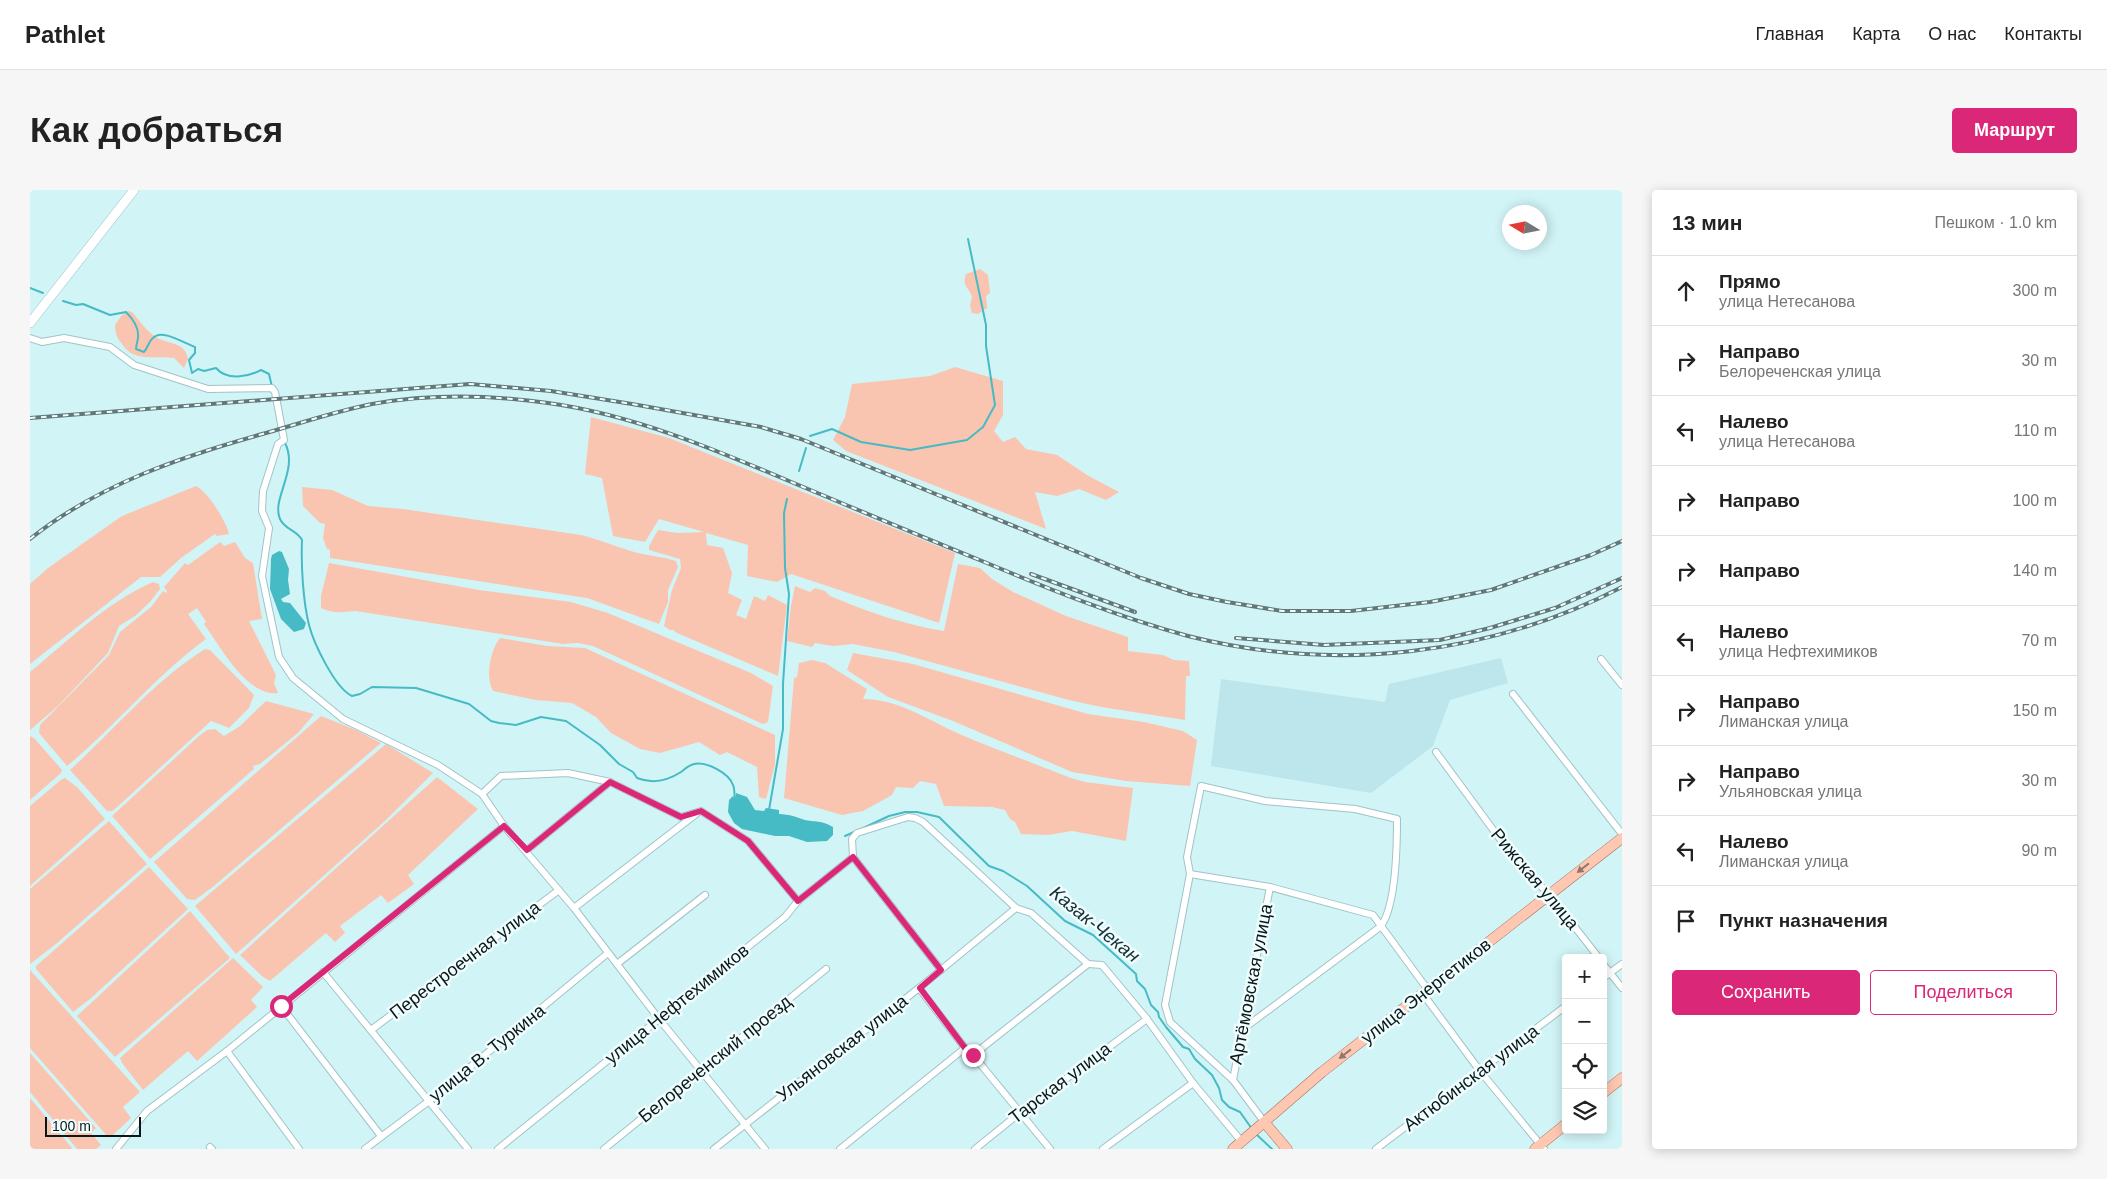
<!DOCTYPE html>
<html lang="ru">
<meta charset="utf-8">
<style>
:root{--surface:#fff;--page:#f6f6f6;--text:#222;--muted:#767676;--line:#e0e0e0;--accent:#db2777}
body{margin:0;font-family:Helvetica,sans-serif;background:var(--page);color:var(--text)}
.controls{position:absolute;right:15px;bottom:15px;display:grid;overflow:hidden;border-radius:5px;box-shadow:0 2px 12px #0003}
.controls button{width:45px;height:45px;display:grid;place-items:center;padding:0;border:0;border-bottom:1px solid var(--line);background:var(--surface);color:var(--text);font:25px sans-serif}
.compass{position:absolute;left:1472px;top:15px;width:45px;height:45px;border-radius:50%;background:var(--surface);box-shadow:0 2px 12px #0003;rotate:280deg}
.scale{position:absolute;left:15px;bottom:12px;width:96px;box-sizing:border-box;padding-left:5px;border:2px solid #0b1819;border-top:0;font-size:14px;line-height:18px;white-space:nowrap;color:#0b1819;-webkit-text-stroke:4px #effdfe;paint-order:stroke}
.stop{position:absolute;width:15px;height:15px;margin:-11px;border:4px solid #db2777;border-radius:50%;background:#fff}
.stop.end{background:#db2777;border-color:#fff;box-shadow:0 1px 5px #0008}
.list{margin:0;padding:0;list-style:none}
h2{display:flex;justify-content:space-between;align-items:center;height:65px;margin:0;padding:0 20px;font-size:21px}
h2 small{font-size:16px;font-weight:400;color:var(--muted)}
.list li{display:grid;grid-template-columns:32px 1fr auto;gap:15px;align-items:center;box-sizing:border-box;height:70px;padding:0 20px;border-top:1px solid var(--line)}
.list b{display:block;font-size:19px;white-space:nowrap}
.list p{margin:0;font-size:16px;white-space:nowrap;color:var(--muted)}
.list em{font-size:16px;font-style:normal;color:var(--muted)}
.actions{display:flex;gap:10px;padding:15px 20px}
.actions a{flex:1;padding:11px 0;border:1px solid var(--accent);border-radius:5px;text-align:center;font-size:18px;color:var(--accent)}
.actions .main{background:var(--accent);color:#fff}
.icon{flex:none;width:28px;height:28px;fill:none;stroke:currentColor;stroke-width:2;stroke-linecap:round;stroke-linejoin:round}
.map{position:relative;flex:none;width:1592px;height:959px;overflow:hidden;border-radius:5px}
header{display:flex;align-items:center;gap:30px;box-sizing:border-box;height:70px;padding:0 25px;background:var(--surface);border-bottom:1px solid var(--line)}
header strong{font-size:24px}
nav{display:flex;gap:28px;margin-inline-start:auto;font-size:18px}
.intro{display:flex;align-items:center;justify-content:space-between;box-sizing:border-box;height:120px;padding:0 30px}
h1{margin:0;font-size:35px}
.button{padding:12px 22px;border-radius:5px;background:var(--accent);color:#fff;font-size:18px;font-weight:700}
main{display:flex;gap:30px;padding:0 30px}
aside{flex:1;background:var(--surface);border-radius:5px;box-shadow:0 2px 12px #0003}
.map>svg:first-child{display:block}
.built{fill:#bce6eb}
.green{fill:#fac5b0}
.water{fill:#46bac5}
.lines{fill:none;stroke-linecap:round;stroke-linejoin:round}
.stream{stroke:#46bac5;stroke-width:2}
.minor-casing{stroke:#a2c3c7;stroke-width:8}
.secondary-casing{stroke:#a2c3c7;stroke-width:10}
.primary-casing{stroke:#a8715b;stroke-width:11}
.minor{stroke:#fff;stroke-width:6}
.secondary{stroke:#fff;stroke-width:9}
.primary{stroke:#fec7b2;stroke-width:10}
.rail-casing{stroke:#617879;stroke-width:4}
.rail{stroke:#effdfe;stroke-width:2;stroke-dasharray:5.5;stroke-linecap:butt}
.oneway{fill:#91786d}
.route{stroke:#db2777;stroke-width:6}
.labels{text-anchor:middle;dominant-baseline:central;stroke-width:5;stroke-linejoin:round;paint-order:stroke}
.street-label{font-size:18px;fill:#0b1819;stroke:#effdfe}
.water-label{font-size:19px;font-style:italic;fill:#173134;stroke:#effdfe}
</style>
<header>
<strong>Pathlet</strong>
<nav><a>Главная</a><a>Карта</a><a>О нас</a><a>Контакты</a></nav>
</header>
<div class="intro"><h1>Как добраться</h1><a class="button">Маршрут</a></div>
<main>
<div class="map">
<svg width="1592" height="959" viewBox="0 0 1592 959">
<rect width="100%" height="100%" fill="#d1f4f7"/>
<path class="built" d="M1471,468L1478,493L1420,510L1403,556L1341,603L1181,576L1191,489L1355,512L1359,494Z"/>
<g class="green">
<path d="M950,79L958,85L960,103L956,106L957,118L948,124L942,123L940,116L942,106C938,97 932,95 936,84Z"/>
<path d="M98,121L102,122C109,130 115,139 124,146C136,155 155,150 158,169L154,178L144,168C125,165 104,173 92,154C87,148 85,143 85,135L92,125Z"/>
<path d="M925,177L973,191V225L964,241L973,252L985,247L996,259L1027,265L1057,285L1089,302L1076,310L1049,299L1027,306L1005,302L1016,339L816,261L803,250L815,227L822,194L900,186Z"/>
<path d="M561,227L639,248L925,363L909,433L761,384L747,392L717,386L718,355L676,343L677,355L693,358L702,383L698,403L712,410L706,425L716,429L724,406L735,411L738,405L757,415L748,486L647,443L643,440H640L634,436L642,400L651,378L650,369L619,360V356L628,340L648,343L674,342L629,329L615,352L583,346L572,288L555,284Z"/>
<path d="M166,296C178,302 196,331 199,344L187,346L185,344L151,368L130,387H111L0,474V394L18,378L92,326Z"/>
<path d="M272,297L302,300L338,316L373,319L551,345C571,350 589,358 608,363C621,366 634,367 646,371L648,377L638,400V412L629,434L557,408L300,368V360L297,359L293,348L295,334L290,333L273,316Z"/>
<path d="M190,352L194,356L205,352L215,368L223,373L232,429L219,431L246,485L244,493L248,503C217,507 190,456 174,434L176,432L167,418L158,424L176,449C125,486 86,536 37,576L9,543L10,535L79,465L90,442L121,417L133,401L136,403L137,401L134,397L155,373L158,375Z"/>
<path d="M299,373L449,400L541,412L578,423L721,483L743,496L738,532L733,534L724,530L563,456L548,453L533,454L326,421C312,422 304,424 291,418V406Z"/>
<path d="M928,374L950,378L962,389L983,402L1036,426L1098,447V461L1133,465L1144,470L1159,471L1160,486H1156L1155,530L1071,517L1039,510L864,462L823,454L803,456L785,453L782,457L757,451L761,416L765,396L780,402L785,398L795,401L800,406C838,422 872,434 914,441Z"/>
<path d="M123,392L129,394L130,399L120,412L105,426L89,436L78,463L28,516L0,540V482C39,450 77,412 123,392Z"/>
<path d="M470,448L517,456L555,458L745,545V574L736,609L729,607L727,577L697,562L690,565L669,552L630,563L610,559L581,543L566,527L542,513L506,510L463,501C455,487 460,461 470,448Z"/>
<path d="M175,459L180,460L224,505L219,518L199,538L181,531L85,619L82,621H77L40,580C84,540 124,491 175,459Z"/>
<path d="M823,463L883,474L1058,524L1114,532L1153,541L1167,550L1160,596L1096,591L1042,582L923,531L858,507L817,480Z"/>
<path d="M782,470L795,473L837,499L833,509C870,509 901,532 934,546C969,561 1006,574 1041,588L1055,592L1103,598L1096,651L1042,641L1018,645L991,644L985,632L980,629L975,620L962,617L914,616L906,594L890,591L883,598L866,597L862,605L833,621L812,625L754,608L764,488L767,487L769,473Z"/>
<path d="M236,511L284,524L268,543L230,574L223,576L224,579L120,669L82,626L170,545L177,540L185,539L194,546L210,536Z"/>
<path d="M291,526L326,540L351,553L184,696L165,710L157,709L124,672Z"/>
<path d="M0,546L4,548L32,580L31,583L0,610Z"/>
<path d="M356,554L403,583L356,630L206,764L165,716Z"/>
<path d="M407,587L448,619L378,685L384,694L358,713L351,705L310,736L315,743L305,752L296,743L240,791L233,787L210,765Z"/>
<path d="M35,588L47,597L75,629L0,696V616L32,589Z"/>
<path d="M79,631L117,674L26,754L0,774V699Z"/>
<path d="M119,677L158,719L60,809L43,822L6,779V776Z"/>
<path d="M160,721L200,768L85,867L47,826Z"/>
<path d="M203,768L233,797L221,810L227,817L167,871L158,861L113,900L92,873L90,868Z"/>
<path d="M0,780L110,902L93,917L101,928L81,947H78L0,858Z"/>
<path d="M0,863L66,938L61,943L71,955L66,959H47L0,902Z"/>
<path d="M0,908L42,958L41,959H0Z"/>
</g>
<g class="water">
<path d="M249,361L252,362L259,379L258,390L260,404L251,409L253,412L260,413L276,433L274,439L264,442L251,429L240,399L241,369L242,365Z"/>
<path d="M706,603L717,607L725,620L734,621L736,618L749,620V624C761,625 761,625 772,629C783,633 790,629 803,637V645L797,651L777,652L759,646H745L712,639L704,633L698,622L699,610L703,606L705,609Z"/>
</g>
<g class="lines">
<g class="stream">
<path d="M0,98L13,103"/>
<path d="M33,111L46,115L53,114L80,125L96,122C102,128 109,138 108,147C108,151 106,155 106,159L114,162C118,157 119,151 123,148C132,138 155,154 165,157V163L159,170L162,183L168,179L174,181L186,178C197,191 218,187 231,180L239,184L242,197"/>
<path d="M780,246L802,239L831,252L880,260L937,250L953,237L965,215L956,156V135L938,49"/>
<path d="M255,253C269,280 241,309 250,329C255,340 267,340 272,350C271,375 273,411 279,435C284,454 305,498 322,506L330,504L342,497L386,498L439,514L461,531L469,533L486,535L511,527L536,531L570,555L589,574L603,582L607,588C622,594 637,591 651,582C655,579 659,575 664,574C676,571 699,583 703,595C705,599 704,605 705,610"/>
<path d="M769,281L776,258"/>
<path d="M739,620L753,539V494L759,404L755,378L754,323L757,309"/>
<path d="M829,640L859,626L875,622H887L909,627L959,676L973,681L997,696L1035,731L1063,745L1106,784L1107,791L1115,799L1121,815L1128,822L1129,827L1136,837L1153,857L1159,859L1165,869L1182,885L1189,898L1192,910L1199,917L1210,922L1222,939"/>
<path d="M815,646L824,642"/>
<path d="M1226,944L1242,959"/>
</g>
<g class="minor-casing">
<g id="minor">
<path d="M0,148L12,152L34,148L80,157L104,175L178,199L242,198L245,202L254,250L248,254L233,301L232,321L239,338L232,386L249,467L263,488L313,529L408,575L452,604L474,636L544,718L629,829L735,959"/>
<path d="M1571,469L1592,495"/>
<path d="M1483,504L1592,644"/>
<path d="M1406,562L1489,675L1519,704L1569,768"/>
<path d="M452,604L471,586L538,583L580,592L651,627L671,621L718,651L768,711"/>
<path d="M497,660L580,592"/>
<path d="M823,667L822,649L827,643L878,627L885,628L893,632L986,718L1001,723L1058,774L1072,775L1117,829L1163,893L1212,952"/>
<path d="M823,667L911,780"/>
<path d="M1160,684L1240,697L1343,725L1398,800"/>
<path d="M544,718L666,624"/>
<path d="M587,774L675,705"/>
<path d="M1573,774L1592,798"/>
<path d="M293,782L438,959"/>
<path d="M1573,788L1592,774"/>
<path d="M889,798L935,858L943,865L1020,959"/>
<path d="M1393,804L1450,881L1514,959"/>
<path d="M251,816L351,946"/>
<path d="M1213,839L1350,737C1366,718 1367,655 1367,629L1325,619L1235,611L1171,596L1157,667L1160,684L1135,815L1140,832L1203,890L1235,933"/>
<path d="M341,840L529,700"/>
<path d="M197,861L269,959"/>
<path d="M943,865L1058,774"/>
<path d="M1203,890L1240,697"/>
<path d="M180,957L182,959"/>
<path d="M86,959L117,921L197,861L474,636"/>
<path d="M335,959L399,911L578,763"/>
<path d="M468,959L755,727L768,711L823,667"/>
<path d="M574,959L796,779"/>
<path d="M684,959L889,798L986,718"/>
<path d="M810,959L935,858"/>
<path d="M945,959L991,922L1117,829"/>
<path d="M1073,959L1163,893"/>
<path d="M1346,959L1536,816"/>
</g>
</g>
<g class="secondary-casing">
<path id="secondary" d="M0,133L104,0"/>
</g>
<g class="primary-casing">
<g id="primary">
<path d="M1573,903L1592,888"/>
<path d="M1235,933L1257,959"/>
<path d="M1203,959L1292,882L1592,648"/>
<path d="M1505,959L1536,934"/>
</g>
</g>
<use href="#minor" class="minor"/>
<use href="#secondary" class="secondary"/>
<use href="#primary" class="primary"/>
<g class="rail-casing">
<g id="rail">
<path d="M0,228L440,194L521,201L602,214L731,237L771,249L1111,388L1159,404L1197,412L1252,421H1321L1400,412L1461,400L1561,365L1592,351"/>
<path d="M0,349C69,294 153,266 236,243C271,233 307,221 342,214C399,204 461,205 518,213C605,225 686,260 766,294C828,320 890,346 952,371C1019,399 1088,427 1158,446C1304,483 1459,466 1592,397"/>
<path d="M1001,384L1105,422"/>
<path d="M1206,448L1294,455L1410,450L1460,438L1525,418L1592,388"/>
</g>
</g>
<use href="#rail" class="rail"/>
</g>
<defs><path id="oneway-solid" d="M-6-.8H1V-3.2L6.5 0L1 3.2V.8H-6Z" transform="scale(1.25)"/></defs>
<g class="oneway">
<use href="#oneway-solid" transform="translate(1553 678) rotate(142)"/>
<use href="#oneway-solid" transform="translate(1315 864) rotate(142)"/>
</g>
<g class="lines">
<path class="route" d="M251,816L474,636L497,660L580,592L651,627L671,621L718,651L768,711L823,667L911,780L890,798L935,858L943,865"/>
</g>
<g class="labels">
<g class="street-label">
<text transform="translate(1505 689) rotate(50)">Рижская улица</text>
<text transform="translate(435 770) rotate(-37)">Перестроечная улица</text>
<text transform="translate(1221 794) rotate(-79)">Артёмовская улица</text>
<text transform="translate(1396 801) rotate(-38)">улица Энергетиков</text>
<text transform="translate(647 814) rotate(-39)">улица Нефтехимиков</text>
<text transform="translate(812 858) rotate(-38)">Ульяновская улица</text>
<text transform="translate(457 863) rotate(-39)">улица В. Туркина</text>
<text transform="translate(685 869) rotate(-39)">Белореченский проезд</text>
<text transform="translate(1441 888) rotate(-37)">Актюбинская улица</text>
<text transform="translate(1030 893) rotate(-37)">Тарская улица</text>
</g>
<g class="water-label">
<text transform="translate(1065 734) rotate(39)">Казак-Чекан</text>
</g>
</g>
</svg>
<div class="controls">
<button>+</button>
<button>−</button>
<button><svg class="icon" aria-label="locate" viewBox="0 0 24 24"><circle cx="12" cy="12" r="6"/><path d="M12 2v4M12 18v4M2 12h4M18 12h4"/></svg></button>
<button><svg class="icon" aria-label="layers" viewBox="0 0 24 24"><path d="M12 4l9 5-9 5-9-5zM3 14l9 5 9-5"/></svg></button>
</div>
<svg class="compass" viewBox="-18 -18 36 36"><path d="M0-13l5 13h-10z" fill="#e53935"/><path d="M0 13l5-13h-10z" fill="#767676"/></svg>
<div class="scale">100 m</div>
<div class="stop" style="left:251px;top:816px"></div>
<div class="stop end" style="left:943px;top:865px"></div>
</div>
<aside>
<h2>13 мин<small>Пешком · 1.0 km</small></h2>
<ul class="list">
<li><svg class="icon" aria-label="ahead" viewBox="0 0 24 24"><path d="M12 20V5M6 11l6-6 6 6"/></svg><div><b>Прямо</b><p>улица Нетесанова</p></div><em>300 m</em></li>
<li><svg class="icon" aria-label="right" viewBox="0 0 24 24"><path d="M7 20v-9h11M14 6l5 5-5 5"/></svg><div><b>Направо</b><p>Белореченская улица</p></div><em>30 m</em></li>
<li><svg class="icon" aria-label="left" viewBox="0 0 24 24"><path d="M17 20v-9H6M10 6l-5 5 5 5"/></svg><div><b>Налево</b><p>улица Нетесанова</p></div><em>110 m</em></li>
<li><svg class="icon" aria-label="right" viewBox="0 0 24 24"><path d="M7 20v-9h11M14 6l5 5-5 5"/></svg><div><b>Направо</b></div><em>100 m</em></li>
<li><svg class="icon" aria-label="right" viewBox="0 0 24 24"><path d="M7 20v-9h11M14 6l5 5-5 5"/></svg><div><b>Направо</b></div><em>140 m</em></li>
<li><svg class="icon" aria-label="left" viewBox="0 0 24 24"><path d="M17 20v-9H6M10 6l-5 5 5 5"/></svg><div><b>Налево</b><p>улица Нефтехимиков</p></div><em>70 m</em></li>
<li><svg class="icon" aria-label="right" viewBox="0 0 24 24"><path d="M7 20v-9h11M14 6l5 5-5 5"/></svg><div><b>Направо</b><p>Лиманская улица</p></div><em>150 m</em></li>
<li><svg class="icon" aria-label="right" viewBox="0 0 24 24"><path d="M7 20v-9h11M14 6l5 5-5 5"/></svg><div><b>Направо</b><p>Ульяновская улица</p></div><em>30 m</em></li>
<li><svg class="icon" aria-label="left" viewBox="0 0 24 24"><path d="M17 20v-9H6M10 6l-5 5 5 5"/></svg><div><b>Налево</b><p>Лиманская улица</p></div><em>90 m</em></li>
<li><svg class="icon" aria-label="arrive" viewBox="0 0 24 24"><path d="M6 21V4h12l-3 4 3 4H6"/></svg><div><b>Пункт назначения</b></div></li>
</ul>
<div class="actions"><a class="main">Сохранить</a><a>Поделиться</a></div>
</aside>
</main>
